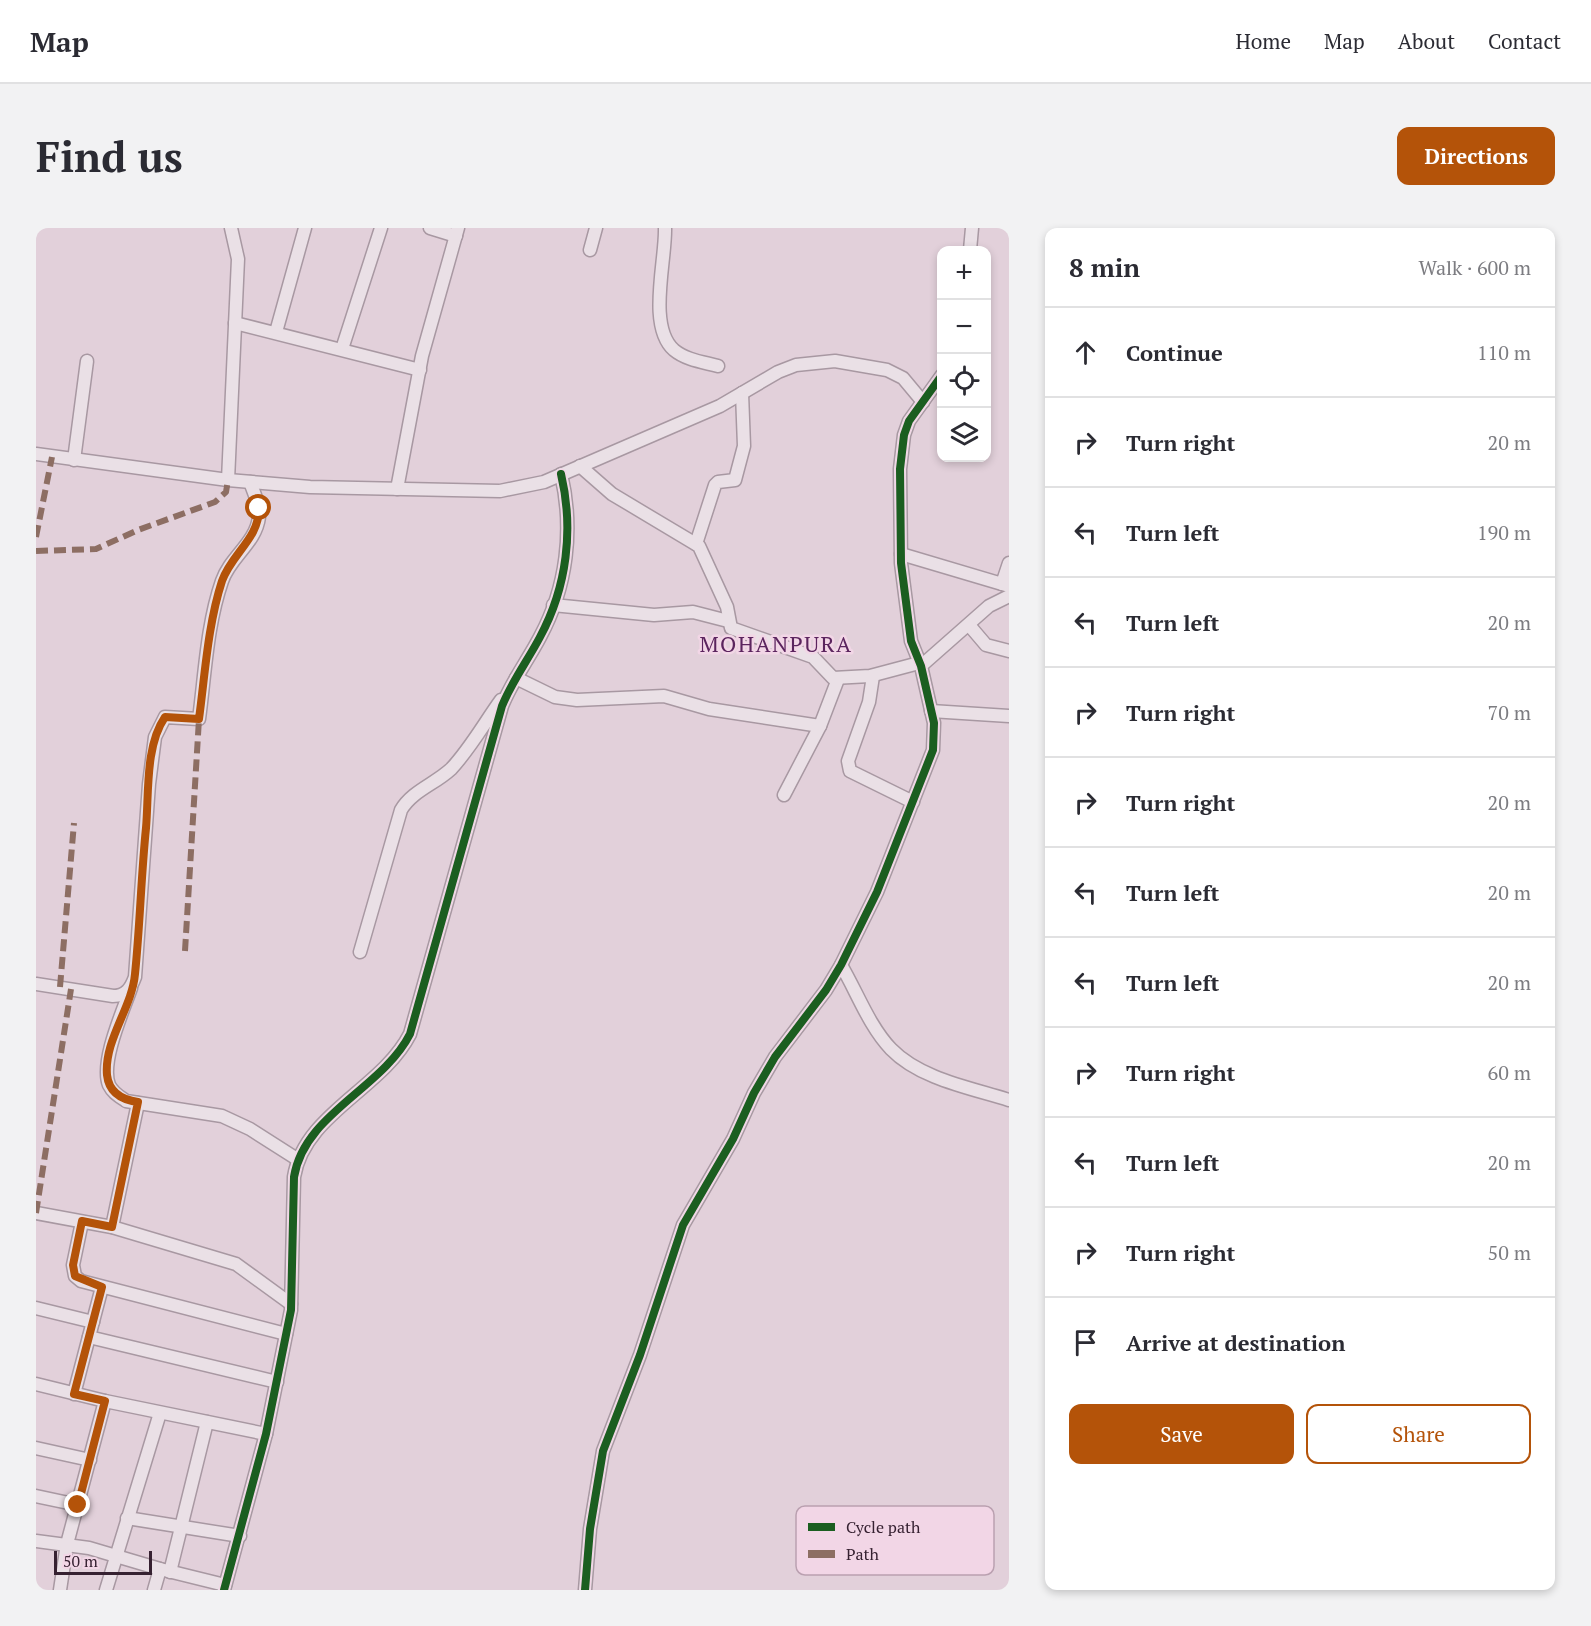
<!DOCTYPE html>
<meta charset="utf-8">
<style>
:root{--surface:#fff;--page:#f2f2f3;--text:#2b2b33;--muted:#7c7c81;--line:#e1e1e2;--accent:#b45309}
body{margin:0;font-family:"PT Serif",serif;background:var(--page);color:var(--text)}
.controls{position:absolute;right:18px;top:18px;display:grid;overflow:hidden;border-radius:12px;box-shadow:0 3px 9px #0003}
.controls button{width:54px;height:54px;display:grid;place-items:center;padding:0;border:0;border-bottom:2px solid var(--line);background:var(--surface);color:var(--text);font:30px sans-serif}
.scale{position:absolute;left:18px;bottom:15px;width:98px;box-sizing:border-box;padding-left:6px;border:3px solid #362131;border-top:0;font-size:16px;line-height:21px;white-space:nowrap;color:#362131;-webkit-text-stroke:4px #f2d6e6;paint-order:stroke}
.stop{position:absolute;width:18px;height:18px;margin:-14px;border:4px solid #b45309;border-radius:50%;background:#fff}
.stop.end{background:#b45309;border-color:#fff;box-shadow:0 2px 6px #0008}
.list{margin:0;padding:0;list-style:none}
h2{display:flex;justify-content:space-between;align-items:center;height:78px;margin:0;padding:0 24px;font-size:26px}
h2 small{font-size:20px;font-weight:400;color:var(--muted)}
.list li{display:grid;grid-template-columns:39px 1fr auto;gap:18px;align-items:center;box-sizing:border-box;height:90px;padding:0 24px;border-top:2px solid var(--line)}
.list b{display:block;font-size:22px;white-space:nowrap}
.list em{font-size:20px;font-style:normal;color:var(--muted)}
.actions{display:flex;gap:12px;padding:18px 24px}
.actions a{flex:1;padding:14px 0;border:2px solid var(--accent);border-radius:12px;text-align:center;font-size:21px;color:var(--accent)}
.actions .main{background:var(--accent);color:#fff}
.icon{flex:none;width:33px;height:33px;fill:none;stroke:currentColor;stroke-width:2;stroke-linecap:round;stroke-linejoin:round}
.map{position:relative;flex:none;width:973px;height:1362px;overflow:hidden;border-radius:12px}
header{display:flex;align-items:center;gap:36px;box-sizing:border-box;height:84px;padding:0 30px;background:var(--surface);border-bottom:2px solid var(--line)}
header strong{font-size:28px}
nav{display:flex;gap:33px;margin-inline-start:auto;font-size:21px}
.intro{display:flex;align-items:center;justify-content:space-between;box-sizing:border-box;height:144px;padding:0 36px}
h1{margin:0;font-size:42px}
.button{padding:15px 27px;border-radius:12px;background:var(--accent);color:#fff;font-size:21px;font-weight:700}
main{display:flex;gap:36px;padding:0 36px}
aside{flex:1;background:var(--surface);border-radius:12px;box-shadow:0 3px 9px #0003}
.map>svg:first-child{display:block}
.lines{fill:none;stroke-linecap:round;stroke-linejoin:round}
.street-casing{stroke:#a898a2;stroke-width:15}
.street{stroke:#eae0e6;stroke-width:12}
.quiet{stroke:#8d6e63;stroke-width:6;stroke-dasharray:12 6;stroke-linecap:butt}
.cycleway-casing{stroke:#f2d6e6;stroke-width:11}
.cycleway{stroke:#1b5e20;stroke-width:8}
.route{stroke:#b45309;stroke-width:8}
.labels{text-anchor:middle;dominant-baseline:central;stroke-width:5;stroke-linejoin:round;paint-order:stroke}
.quarter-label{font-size:22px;letter-spacing:1.5px;fill:#5b245e;stroke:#f2d6e6}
.key{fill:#f2d6e6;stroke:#baa0b0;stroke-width:1.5}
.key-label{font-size:16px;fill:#362131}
</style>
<header>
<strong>Map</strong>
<nav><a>Home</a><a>Map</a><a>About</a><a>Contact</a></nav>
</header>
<div class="intro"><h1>Find us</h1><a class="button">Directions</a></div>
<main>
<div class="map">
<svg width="973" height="1362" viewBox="0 0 973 1362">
<rect width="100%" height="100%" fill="#e2d0da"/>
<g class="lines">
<g class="street-casing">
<g id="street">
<path d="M394,0L420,8"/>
<path d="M629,0C630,33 611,98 638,122C650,132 667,134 682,138"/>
<path d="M554,22L560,0"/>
<path d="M934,22L936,0"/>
<path d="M199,95L384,142"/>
<path d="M240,104L269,0"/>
<path d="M306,121L345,0"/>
<path d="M0,226L192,252L274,259L464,263L508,254L684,178L742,144L760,137L799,133L851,142L867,150L887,174"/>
<path d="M38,232L51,133"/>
<path d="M544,238L576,266L663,318L691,379L695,400L777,429L797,450L834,448L883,435"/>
<path d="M192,252L202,31L195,0"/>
<path d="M361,261L386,128L422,0"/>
<path d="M660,316L679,257L682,254L699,252L708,218L706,165"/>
<path d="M865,326L973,358"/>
<path d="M966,356L973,335"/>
<path d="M517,377L618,387L657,384L692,393"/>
<path d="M933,397L950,417L973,423"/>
<path d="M885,438L953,378L973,368"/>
<path d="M837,448L833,474L812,533L814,543L877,574"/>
<path d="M480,450L519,469L541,472L628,468L673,481L784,498"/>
<path d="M895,483L973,488"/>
<path d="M748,567L784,498L802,451"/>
<path d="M324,724L365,582C376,563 399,556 415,541C434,521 449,494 465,472"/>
<path d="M805,737C821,764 833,798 855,821C884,851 935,860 973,872"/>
<path d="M0,756L77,768C90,768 95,760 99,749L113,556L119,509L129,489L163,491C169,446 171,396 186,353C194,329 220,315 223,289C224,277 218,265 214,254"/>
<path d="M95,760C87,783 64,834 73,857C77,865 83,868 90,873L186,888L214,901L261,931"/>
<path d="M0,985L76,999L200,1036L255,1076"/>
<path d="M46,994L37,1037L39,1048L45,1053L250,1106"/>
<path d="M76,999L102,875"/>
<path d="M0,1080L57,1094"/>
<path d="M53,1109L241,1154"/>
<path d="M0,1156L69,1173L230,1206"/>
<path d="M38,1166L66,1059"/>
<path d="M0,1220L54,1232"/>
<path d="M0,1268L42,1277"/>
<path d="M91,1290L204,1308"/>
<path d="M0,1313L53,1320L124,1341L189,1357"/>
<path d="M134,1344L171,1194"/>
<path d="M24,1362L31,1316L69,1173"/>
<path d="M70,1362L124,1185"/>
<path d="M118,1362L124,1341"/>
<path d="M188,1362L230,1206L255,1082L258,949C268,886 346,861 374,806L466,478C476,453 492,432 504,409C531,359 538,301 525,246"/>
<path d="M549,1362L554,1301L567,1223L604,1127L647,997L697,911L718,865L739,829L790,762L805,737L841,664L897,522L898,495L885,438L875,413L865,335L864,241L868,207L873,193L906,147"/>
</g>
</g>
<use href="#street" class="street"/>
<g class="quiet">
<path d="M0,309L16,229"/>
<path d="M0,323L60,321L102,302L179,274L190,264L192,252"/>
<path d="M149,723L163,491"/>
<path d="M24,759L38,595"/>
<path d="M0,985L35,761"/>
</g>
<g class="cycleway-casing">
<g id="cycleway">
<path d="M188,1362L230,1206L255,1082L258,949C268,886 346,861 374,806L466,478C476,453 492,432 504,409C531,359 538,301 525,246"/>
<path d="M549,1362L554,1301L567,1223L604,1127L647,997L697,911L718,865L739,829L790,762L805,737L841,664L897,522L898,495L885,438L875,413L865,335L864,241L868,207L873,193L906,147"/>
</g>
</g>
<use href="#cycleway" class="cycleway"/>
</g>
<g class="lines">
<path class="route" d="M42,1277L69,1173L38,1166L66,1059L39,1048L37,1037L46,993L76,999L102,874C87,872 73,865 71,847C68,812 96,780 99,746C104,698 105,649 110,600C113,566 109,518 129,489L163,491C169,446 172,396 186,353C196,325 223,311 223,280"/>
</g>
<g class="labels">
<g class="quarter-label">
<text x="740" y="415">MOHANPURA</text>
</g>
</g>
<rect x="760" y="1278" width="198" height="69" rx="9" class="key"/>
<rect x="772" y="1295" width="27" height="8" fill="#1b5e20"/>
<rect x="772" y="1322" width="27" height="8" fill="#8d6e63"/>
<g class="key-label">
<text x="810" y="1305">Cycle path</text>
<text x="810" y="1332">Path</text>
</g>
</svg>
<div class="controls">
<button>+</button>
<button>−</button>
<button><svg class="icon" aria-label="locate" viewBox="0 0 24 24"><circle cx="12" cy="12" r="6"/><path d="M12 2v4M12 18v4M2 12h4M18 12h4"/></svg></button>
<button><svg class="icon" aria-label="layers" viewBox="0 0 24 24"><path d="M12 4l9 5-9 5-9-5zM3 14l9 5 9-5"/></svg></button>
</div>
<div class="scale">50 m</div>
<div class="stop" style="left:223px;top:280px"></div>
<div class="stop end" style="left:42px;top:1277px"></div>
</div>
<aside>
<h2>8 min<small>Walk · 600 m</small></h2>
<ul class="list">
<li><svg class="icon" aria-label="ahead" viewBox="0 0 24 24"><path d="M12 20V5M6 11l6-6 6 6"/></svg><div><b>Continue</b></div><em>110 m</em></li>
<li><svg class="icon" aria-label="right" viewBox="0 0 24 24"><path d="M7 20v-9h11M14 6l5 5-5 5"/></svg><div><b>Turn right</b></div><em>20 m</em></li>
<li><svg class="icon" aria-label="left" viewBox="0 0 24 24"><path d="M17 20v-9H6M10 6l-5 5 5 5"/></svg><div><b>Turn left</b></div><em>190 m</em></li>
<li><svg class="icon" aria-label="left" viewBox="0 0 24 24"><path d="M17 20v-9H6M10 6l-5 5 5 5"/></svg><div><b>Turn left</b></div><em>20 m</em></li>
<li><svg class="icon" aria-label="right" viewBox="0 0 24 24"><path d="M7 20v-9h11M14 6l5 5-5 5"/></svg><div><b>Turn right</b></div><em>70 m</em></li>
<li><svg class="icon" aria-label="right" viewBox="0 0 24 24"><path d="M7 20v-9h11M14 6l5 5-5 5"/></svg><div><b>Turn right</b></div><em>20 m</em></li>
<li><svg class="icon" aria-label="left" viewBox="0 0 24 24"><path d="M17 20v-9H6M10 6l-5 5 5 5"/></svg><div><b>Turn left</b></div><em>20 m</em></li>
<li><svg class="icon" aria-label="left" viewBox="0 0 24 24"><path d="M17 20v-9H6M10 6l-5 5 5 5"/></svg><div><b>Turn left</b></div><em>20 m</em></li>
<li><svg class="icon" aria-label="right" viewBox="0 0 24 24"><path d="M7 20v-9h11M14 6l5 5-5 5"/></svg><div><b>Turn right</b></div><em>60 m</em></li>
<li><svg class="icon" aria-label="left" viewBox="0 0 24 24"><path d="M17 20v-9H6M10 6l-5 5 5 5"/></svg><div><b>Turn left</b></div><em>20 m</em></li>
<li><svg class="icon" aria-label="right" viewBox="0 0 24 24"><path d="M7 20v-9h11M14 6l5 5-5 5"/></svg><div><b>Turn right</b></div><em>50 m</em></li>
<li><svg class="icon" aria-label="arrive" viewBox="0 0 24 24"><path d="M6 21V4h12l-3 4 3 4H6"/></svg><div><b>Arrive at destination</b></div></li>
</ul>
<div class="actions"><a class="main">Save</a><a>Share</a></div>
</aside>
</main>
